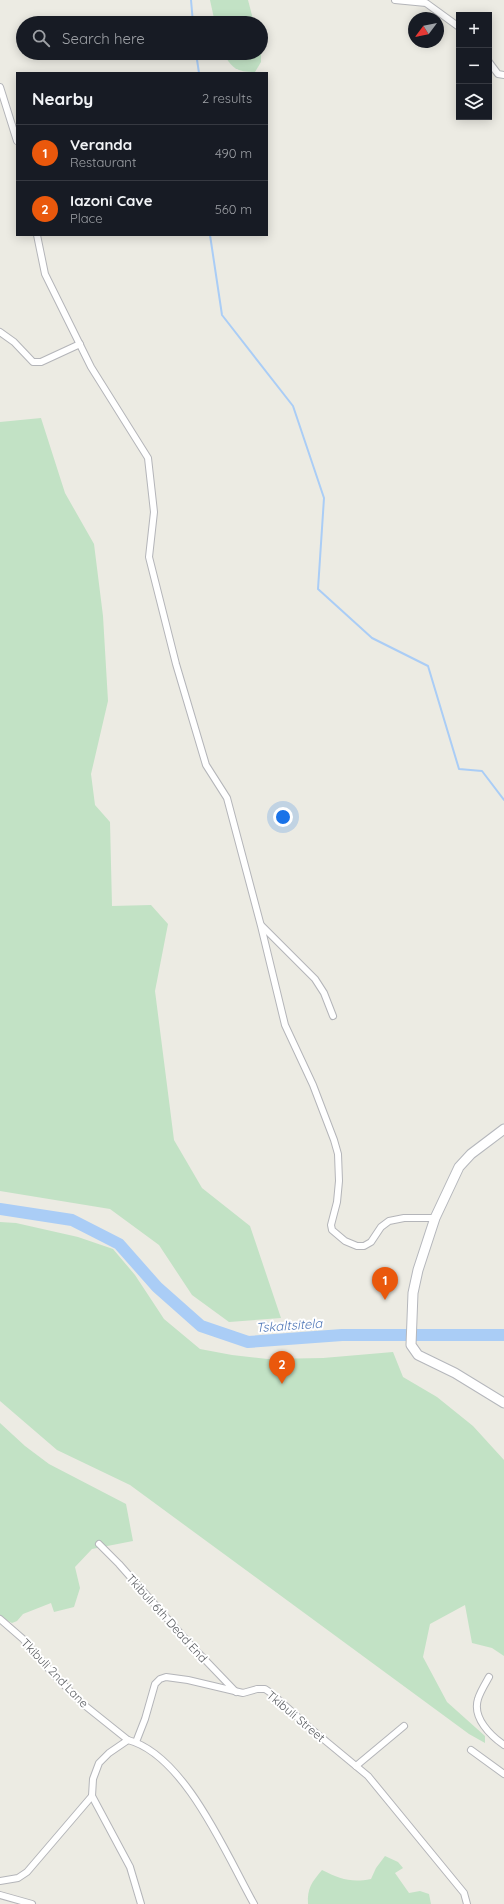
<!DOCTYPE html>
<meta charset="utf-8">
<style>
:root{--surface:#171b24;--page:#20242c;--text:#f1f3f6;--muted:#9ea1a6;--line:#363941;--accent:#ea580c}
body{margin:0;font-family:Quicksand,sans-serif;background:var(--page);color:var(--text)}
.controls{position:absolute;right:12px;top:12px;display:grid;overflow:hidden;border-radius:0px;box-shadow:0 2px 10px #0003}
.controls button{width:36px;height:36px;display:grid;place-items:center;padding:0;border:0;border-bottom:1px solid var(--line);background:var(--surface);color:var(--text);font:20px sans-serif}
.compass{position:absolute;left:408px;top:12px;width:36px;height:36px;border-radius:50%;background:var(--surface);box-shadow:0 2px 10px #0003;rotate:238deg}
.you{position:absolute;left:283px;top:817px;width:14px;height:14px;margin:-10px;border:3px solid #fff;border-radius:50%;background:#1a73e8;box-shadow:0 0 0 6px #1a73e833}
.badge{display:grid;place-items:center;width:26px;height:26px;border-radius:50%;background:var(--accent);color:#fff;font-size:13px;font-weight:700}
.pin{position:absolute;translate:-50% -33px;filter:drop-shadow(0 1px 2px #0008)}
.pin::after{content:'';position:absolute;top:21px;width:14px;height:12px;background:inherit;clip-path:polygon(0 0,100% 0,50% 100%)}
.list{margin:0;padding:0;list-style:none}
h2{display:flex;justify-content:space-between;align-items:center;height:52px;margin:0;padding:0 16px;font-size:17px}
h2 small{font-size:13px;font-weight:400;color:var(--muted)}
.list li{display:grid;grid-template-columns:26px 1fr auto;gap:12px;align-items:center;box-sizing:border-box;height:56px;padding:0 16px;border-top:1px solid var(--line)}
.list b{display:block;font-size:15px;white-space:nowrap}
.list p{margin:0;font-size:13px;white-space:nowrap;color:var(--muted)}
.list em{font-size:13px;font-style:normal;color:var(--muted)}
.icon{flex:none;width:22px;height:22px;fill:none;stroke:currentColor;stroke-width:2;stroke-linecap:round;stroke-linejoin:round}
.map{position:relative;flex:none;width:504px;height:1904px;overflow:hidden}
.search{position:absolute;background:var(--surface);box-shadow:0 2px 10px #0003;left:16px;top:16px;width:252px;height:44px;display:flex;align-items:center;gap:10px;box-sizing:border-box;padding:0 14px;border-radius:22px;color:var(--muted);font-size:15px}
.panel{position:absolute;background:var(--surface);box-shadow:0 2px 10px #0003;left:16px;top:72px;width:252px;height:164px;border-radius:0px}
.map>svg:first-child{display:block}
.green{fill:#c2e2c5}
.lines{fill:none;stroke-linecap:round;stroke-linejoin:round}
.stream{stroke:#aacdf6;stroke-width:2}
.river{stroke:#aacdf6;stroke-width:12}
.minor-casing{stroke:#b4b5b9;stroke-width:8}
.secondary-casing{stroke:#b5b7bc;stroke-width:11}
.minor{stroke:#fff;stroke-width:6}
.secondary{stroke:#fff;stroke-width:9}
.labels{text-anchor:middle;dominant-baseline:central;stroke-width:4;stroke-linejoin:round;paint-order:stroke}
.street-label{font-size:12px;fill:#5b5e62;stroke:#fff}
.water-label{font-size:13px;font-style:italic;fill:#4f77b7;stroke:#fff}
</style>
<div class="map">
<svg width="504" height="1904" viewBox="0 0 504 1904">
<rect width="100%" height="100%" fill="#ecebe3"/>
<g class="green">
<path d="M210,0H248L254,23H215Z"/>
<path d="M223,53H261V62L255,72C236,72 232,68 223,53Z"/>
<path d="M41,418L65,493L94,544L103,616L108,701L91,774L95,805L110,822L112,906L151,905L168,924L155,991L174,1140L202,1188L250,1226L281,1318L229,1322L192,1295L159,1245L110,1209L0,1191V422Z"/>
<path d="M0,1222L16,1223L78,1237L113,1249L135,1275L164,1319L200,1349L232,1355L268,1359L323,1358L393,1352L403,1377L437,1397L473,1426L504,1460V1656L492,1648L472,1643L465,1605L430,1624L423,1657L447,1702L485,1736V1743L469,1734L130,1485L57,1450L0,1401Z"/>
<path d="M0,1423L25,1446L49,1464L126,1504L133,1541L92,1549L75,1567L80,1588L74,1607L54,1612L51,1603L23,1614L17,1621L12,1623L0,1617Z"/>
<path d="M385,1856L398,1862L403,1868L395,1873L409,1893L420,1891L429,1894L431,1904H308C307,1888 312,1882 322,1870C340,1879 351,1883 371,1879L376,1868Z"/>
</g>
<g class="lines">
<g class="stream">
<path d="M191,0L193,23"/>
<path d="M196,53L199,73"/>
<path d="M210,235L222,315L293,406L324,498L318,589L372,638L428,666L459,769L482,771L504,800"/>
</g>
<path class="river" d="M0,1209L72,1220L119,1244L157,1287L201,1326L248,1342L342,1335H504"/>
<g class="minor-casing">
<g id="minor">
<path d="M395,0L426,3L459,27"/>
<path d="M489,62L498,74L504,75"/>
<path d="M0,87L17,141"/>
<path d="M37,235L45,274L91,367L148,458L154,512L149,557L176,664L206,765L227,798L261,926L285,1025L313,1085L334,1140L338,1154L339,1181L337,1202L331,1225L332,1230L345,1241L357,1246H364L371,1242L381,1227L389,1221L404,1218H435"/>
<path d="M0,332L14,342L33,362H41L80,344"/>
<path d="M262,926L315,979L324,993L333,1016"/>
<path d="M99,1544L119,1564L187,1641L236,1692"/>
<path d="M0,1619L23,1639L53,1674L83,1704L128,1740"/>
<path d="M489,1677C485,1684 480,1692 478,1699C472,1718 491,1736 504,1745"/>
<path d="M136,1742L145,1719L155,1684L160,1679L166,1677L188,1680L243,1693L257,1689H265L271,1693L310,1728L368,1776L464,1893L467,1904"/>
<path d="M471,1750L504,1774"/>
<path d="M356,1766L404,1726"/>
<path d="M92,1796L130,1867L141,1904"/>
<path d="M0,1881L18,1878L27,1872L92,1796L93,1779L99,1763L109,1753L128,1740C185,1755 227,1856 254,1904"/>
<path d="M0,1895L32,1904"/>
</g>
</g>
<g class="secondary-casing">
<path id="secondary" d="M504,1129L471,1154L459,1167L435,1218L418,1270L413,1293L411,1345L418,1355L455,1373L504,1403"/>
</g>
<use href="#minor" class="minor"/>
<use href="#secondary" class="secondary"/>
</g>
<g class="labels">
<g class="street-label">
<text transform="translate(167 1618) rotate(48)">Tkibuli 6th Dead End</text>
<text transform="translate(55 1673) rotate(46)">Tkibuli 2nd Lane</text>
<text transform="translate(296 1716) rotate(40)">Tkibuli Street</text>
</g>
<g class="water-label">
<text transform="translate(289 1325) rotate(-4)">Tskaltsitela</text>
</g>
</g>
</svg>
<div class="controls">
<button>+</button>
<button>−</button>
<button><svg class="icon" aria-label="layers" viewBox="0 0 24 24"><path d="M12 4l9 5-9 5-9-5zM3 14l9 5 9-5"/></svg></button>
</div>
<svg class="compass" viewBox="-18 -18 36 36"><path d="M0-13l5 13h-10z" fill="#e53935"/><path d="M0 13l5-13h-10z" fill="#9ea1a6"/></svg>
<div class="you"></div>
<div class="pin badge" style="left:385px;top:1300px">1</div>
<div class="pin badge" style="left:282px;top:1384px">2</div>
<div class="search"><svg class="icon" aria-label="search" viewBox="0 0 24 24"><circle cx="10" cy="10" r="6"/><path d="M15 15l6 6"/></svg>Search here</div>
<section class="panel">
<h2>Nearby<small>2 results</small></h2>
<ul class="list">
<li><span class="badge">1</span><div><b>Veranda</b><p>Restaurant</p></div><em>490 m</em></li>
<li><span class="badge">2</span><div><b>Iazoni Cave</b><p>Place</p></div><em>560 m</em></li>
</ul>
</section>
</div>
